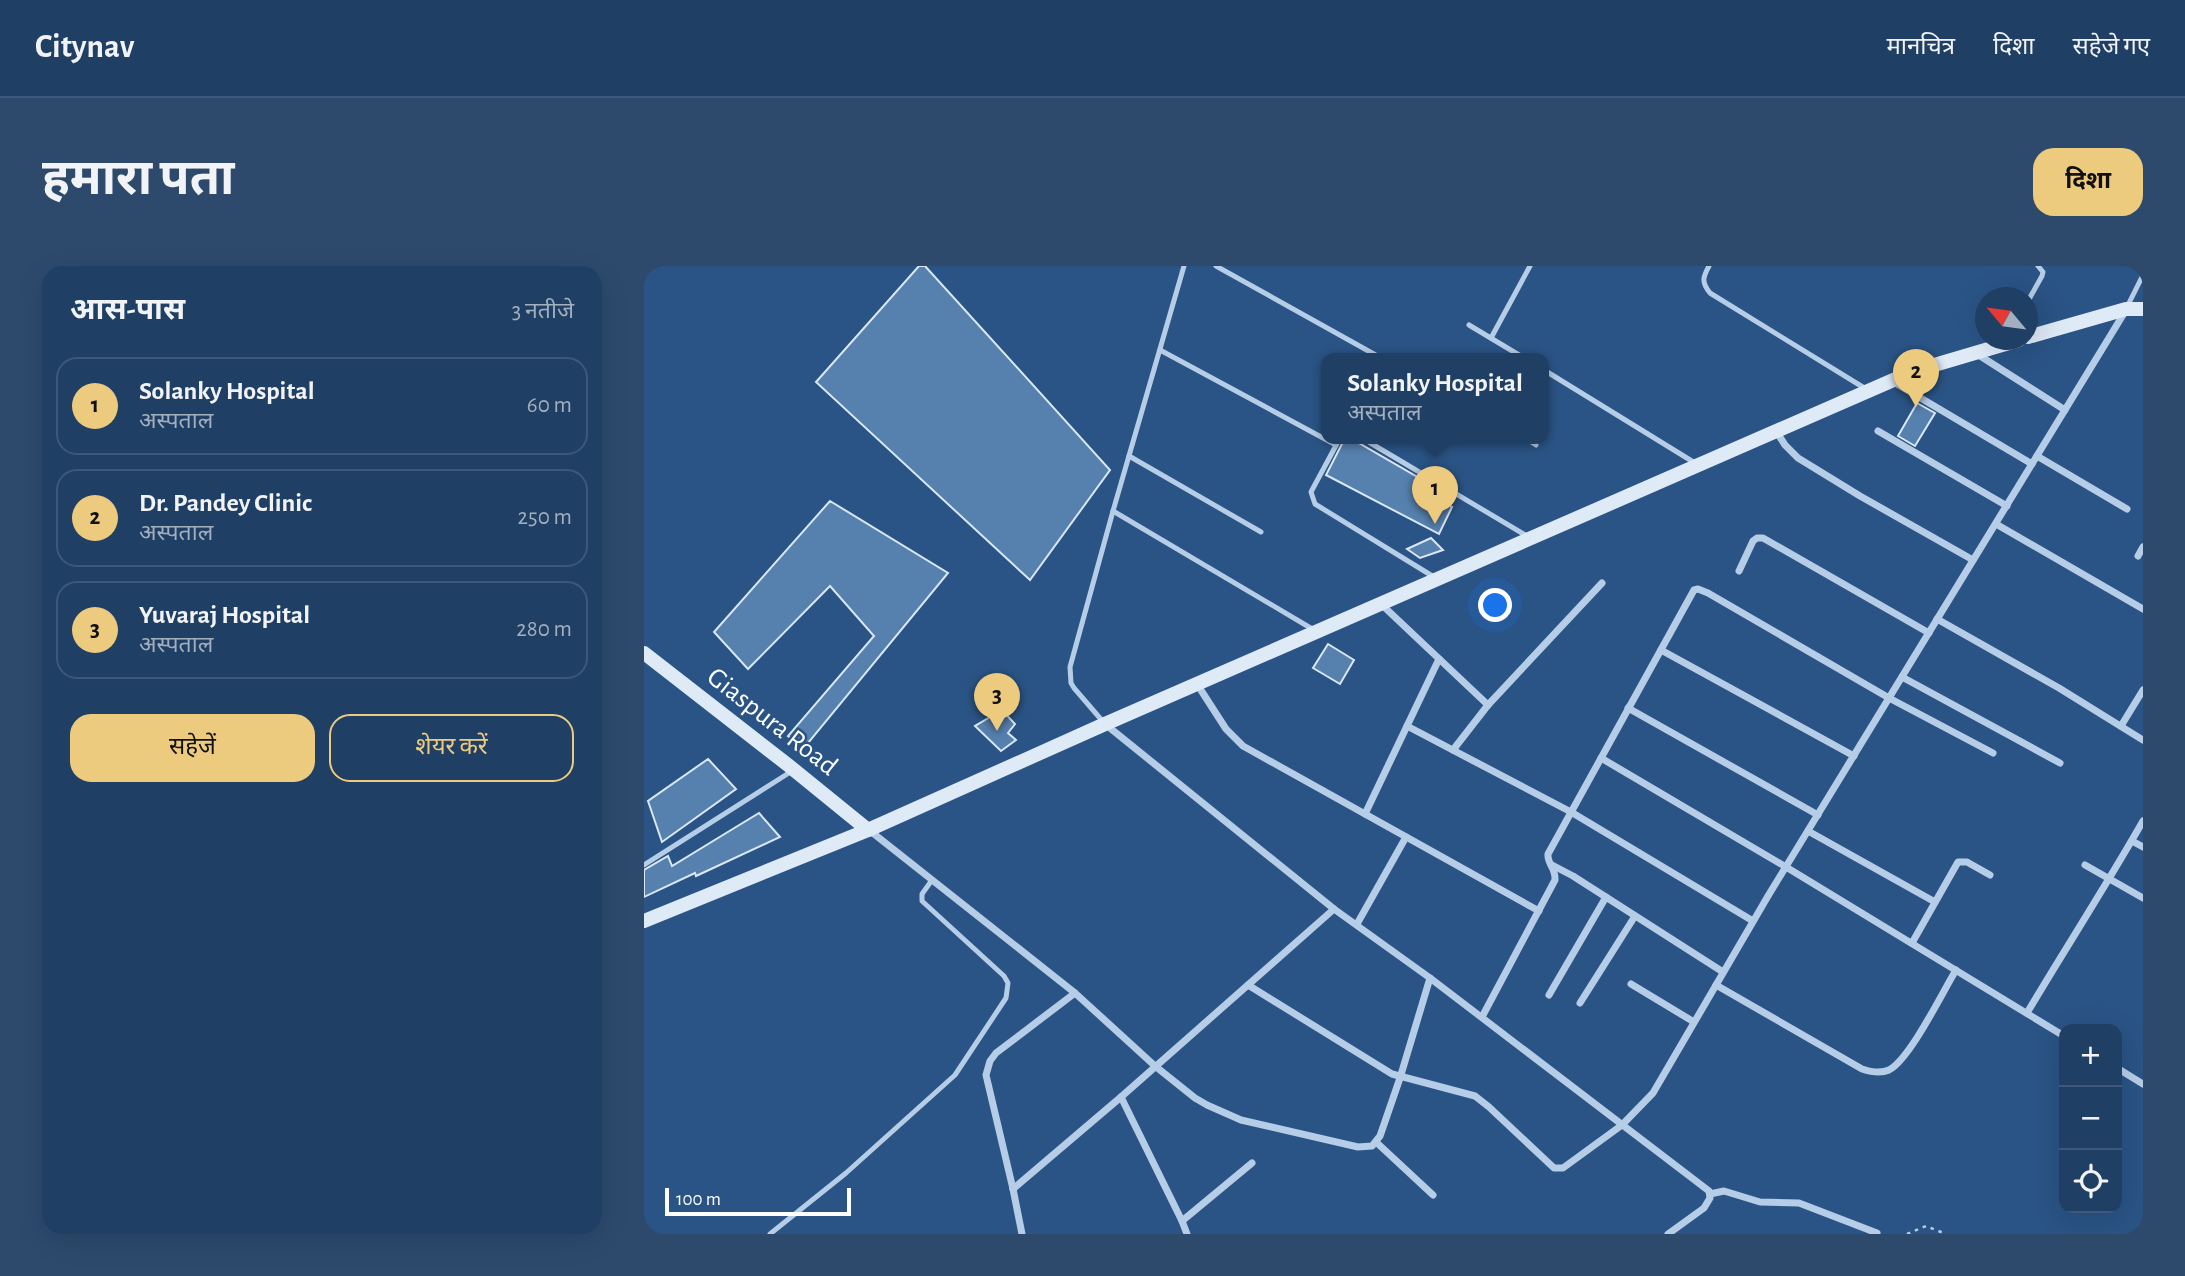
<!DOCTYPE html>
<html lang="hi">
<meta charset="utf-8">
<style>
:root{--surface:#203f64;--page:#2d4a6d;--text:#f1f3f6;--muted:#a2afbf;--line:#3d5878;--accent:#edcb7e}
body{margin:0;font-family:"Alegreya Sans","Noto Sans Devanagari",sans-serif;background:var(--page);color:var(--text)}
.controls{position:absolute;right:21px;bottom:21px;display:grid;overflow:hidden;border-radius:14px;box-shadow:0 7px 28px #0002}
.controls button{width:63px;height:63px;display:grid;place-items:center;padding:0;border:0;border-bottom:2px solid var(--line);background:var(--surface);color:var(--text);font:35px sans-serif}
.compass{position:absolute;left:1331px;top:21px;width:63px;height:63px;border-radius:50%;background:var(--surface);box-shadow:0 7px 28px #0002;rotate:299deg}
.scale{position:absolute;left:21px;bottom:18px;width:186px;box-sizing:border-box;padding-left:7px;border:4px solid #fff;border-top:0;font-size:19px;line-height:24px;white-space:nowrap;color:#fff;-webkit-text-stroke:5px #2a5485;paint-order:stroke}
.you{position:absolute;left:852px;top:340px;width:24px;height:24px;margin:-18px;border:5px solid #fff;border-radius:50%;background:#1a73e8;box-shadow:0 0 0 10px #1a73e833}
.badge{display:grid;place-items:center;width:46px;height:46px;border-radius:50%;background:var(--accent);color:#111;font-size:23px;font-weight:700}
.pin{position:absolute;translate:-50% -58px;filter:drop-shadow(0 2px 4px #0008)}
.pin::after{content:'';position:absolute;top:37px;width:24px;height:21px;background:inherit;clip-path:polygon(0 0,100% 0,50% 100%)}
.popup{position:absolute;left:677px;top:87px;width:228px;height:91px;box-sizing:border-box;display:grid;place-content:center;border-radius:14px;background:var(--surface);filter:drop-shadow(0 2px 5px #0005);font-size:23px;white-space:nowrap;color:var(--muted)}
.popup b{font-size:26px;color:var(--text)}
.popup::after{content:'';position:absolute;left:50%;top:100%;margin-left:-14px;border:14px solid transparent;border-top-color:var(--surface)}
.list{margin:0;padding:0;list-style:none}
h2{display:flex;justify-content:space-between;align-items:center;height:91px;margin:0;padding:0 28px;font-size:30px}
h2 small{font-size:23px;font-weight:400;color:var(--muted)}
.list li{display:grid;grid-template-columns:46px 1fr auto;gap:21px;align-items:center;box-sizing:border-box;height:98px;margin:0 14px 14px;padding:0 14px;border:2px solid var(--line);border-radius:21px}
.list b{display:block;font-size:26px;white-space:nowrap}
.list p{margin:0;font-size:23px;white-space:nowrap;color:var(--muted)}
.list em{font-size:23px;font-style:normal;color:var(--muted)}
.actions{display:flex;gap:14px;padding:21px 28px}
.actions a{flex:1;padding:16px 0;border:2px solid var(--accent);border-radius:21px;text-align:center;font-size:24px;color:var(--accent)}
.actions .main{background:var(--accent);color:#111}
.icon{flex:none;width:38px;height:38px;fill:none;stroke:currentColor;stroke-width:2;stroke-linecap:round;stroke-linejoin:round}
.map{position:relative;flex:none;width:1499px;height:968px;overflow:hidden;border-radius:21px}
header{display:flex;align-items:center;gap:42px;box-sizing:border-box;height:98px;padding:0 35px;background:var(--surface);border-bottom:2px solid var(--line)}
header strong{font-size:33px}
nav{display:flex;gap:38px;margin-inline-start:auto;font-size:24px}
.intro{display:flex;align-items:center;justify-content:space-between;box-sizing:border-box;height:168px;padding:0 42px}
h1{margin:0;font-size:49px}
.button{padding:18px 32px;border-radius:21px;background:var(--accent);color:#111;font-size:24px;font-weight:700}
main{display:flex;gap:42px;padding:0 42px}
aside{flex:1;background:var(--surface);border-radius:21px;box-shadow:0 7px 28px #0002}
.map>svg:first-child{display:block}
.building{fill:#5680ae;stroke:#d9e7f6;stroke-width:2}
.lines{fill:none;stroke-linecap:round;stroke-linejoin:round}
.path{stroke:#b6cde7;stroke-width:2.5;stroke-dasharray:3.5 5;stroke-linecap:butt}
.lane{stroke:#b6cde7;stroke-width:5}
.street{stroke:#b6cde7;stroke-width:7}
.secondary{stroke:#dfeaf7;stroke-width:14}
.labels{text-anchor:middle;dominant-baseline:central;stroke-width:5;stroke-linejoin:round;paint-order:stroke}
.street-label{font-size:28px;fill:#fff;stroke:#2a5485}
</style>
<header>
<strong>Citynav</strong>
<nav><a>मानचित्र</a><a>दिशा</a><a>सहेजे गए</a></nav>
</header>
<div class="intro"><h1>हमारा पता</h1><a class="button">दिशा</a></div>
<main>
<aside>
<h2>आस-पास<small>3 नतीजे</small></h2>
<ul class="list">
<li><span class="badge">1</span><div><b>Solanky Hospital</b><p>अस्पताल</p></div><em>60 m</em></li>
<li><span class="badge">2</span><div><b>Dr. Pandey Clinic</b><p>अस्पताल</p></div><em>250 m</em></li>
<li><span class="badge">3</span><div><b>Yuvaraj Hospital</b><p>अस्पताल</p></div><em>280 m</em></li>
</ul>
<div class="actions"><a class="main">सहेजें</a><a>शेयर करें</a></div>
</aside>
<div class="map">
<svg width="1499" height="968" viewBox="0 0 1499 968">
<rect width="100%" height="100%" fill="#2a5485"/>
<g class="building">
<path d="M275,0H281L466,204L386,314L172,116Z"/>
<path d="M1273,137L1291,147L1271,180L1254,170Z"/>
<path d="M701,172H713L715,177L794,223L790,232L808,241L795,268L682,209Z"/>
<path d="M186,235L304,307L160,482L144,470L230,370L186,320L104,403L70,366Z"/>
<path d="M787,272L799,284L776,292L763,283Z"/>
<path d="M684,378L710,394L696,418L669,402Z"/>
<path d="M358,444L371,458L364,467L372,474L357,485L331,460Z"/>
<path d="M64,493L92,523L18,576L4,535Z"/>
<path d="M115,547L136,571L52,610L51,607L0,631V604L24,590L28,600Z"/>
</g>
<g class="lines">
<path class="path" d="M1263,968L1282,960L1302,968"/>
<g class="lane">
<path d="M572,0L737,92"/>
<path d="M1065,0C1059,11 1057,16 1066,27L1222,123"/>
<path d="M1384,35L1398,10L1399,6L1394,0"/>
<path d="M1483,41L1499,9"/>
<path d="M825,59L880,92"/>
<path d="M847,72L886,0"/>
<path d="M516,84L692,179"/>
<path d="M900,104L1051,197"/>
<path d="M696,172L667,226L671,238L790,311"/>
<path d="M718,172L883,270"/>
<path d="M881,172L892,179"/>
<path d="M485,190L617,266"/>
<path d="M469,245L670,364"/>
<path d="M461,458L430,422L427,417L426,401L469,245L540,0"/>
<path d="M0,599L148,505"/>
<path d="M126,968L202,907L311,809L362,732L364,717L360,710L278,635V628L288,614"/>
</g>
<g class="street">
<path d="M1333,88L1421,144"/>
<path d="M1248,115L1388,198"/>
<path d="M1132,165L1141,179L1154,192L1216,230L1329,294"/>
<path d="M1234,165L1363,240"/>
<path d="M1393,190L1483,243"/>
<path d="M1352,258L1499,343"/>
<path d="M1494,290L1499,281"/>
<path d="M1095,305L1109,275L1113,272H1119L1285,367"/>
<path d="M737,338L844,439"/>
<path d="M1293,353L1415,422L1499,474"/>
<path d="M1017,384L1210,490"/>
<path d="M1258,411L1416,497"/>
<path d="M553,418L582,463L599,480L895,645"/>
<path d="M984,442L1174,549"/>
<path d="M461,458L690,643L786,712L1065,925L1066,932L1060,942L1024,968"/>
<path d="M763,460L927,546L1109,655"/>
<path d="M1477,460L1499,424"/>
<path d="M809,484L844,439L958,317"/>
<path d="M957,492L1142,601L1420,770"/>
<path d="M721,548L795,393"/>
<path d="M225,564L431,727L511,800L551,832L563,839L597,854L714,881L728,880L736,870L756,812L786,712"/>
<path d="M1164,565L1291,636"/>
<path d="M1488,575L1499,581"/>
<path d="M908,599L929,610L1079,706"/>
<path d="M1441,599L1499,632"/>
<path d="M713,658L762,571"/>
<path d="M1268,677L1314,596H1323L1346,609"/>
<path d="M987,718L1050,756"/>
<path d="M604,719L748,808L831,830L845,841L910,902H919L978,859L1009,827L1124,630L1482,44"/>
<path d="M1072,719L1218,803C1227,806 1236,808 1245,804C1266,793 1298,727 1312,704"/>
<path d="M905,729L962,631"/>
<path d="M936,737L991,650"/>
<path d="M1383,747C1421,683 1462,620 1499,555"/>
<path d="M838,751L911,614C912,602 903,598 904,588L1050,324L1054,323L1064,327L1245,432L1349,487"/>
<path d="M1473,802L1499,818"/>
<path d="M477,831L538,955L543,968"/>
<path d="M732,876L789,929"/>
<path d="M369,923L477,831L690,643"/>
<path d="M1066,928L1080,925L1116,936L1155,937L1233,967"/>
<path d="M538,955L608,897"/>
<path d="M378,968L369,923L342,809L346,795L352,787L431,727"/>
</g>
<g class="secondary">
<path d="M1384,71L1482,43H1499"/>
<path d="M0,387L144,499L224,564"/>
<path d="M0,655L224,564L461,458L1270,105L1375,74"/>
</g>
</g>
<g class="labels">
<g class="street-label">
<text transform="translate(128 456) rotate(38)">Giaspura Road</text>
</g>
</g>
</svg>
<div class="controls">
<button>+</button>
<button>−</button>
<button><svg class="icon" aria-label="locate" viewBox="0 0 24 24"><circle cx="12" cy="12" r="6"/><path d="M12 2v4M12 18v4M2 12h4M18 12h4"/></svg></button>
</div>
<svg class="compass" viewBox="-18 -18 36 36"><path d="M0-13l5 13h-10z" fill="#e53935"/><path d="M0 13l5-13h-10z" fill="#a2afbf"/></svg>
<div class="scale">100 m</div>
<div class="you"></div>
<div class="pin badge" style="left:791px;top:258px">1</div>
<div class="popup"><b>Solanky Hospital</b>अस्पताल</div>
<div class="pin badge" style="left:1272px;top:141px">2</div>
<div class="pin badge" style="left:353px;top:465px">3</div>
</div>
</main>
